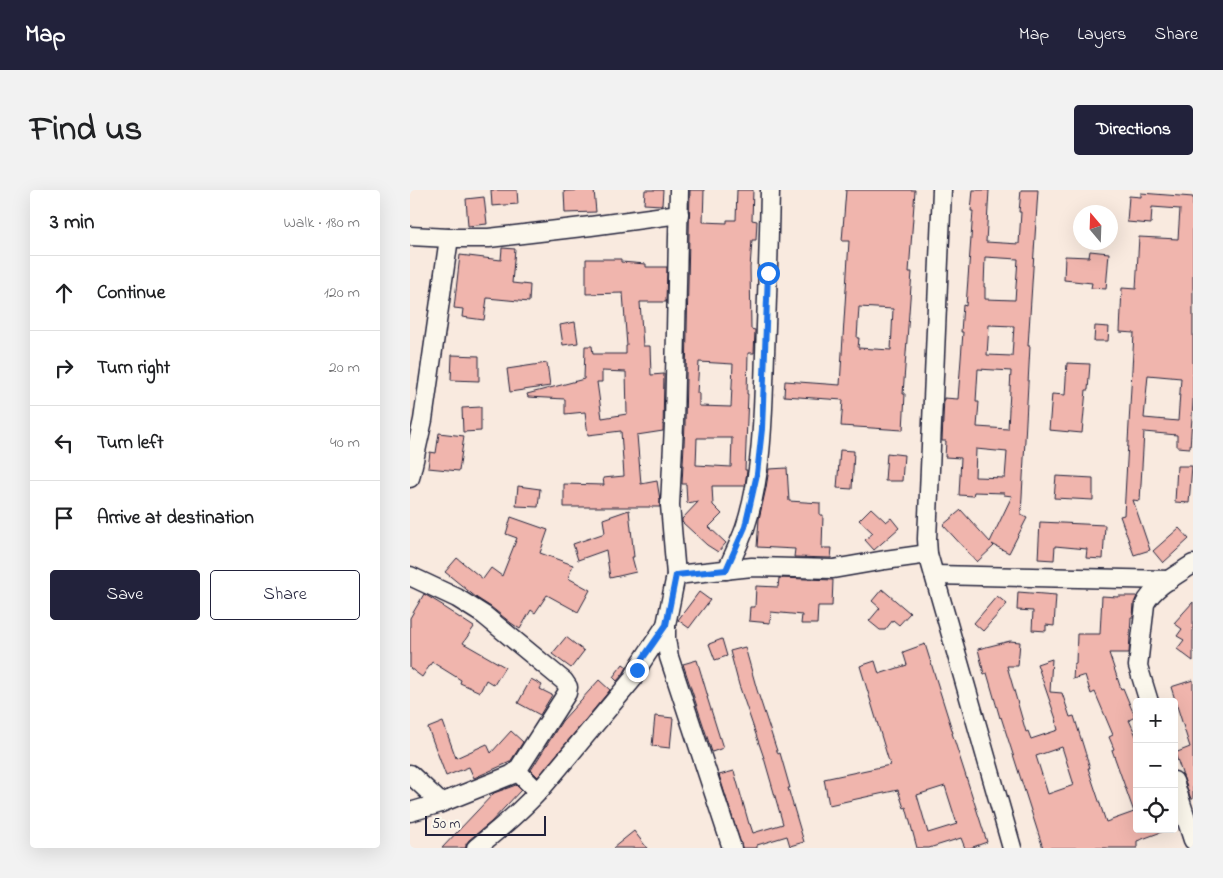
<!DOCTYPE html>
<meta charset="utf-8">
<style>
:root{--surface:#fff;--page:#f2f2f2;--text:#202124;--muted:#757577;--line:#e0e0e0;--accent:#22223b}
body{margin:0;font-family:"Indie Flower",sans-serif;background:var(--page);color:var(--text)}
.controls{position:absolute;right:15px;bottom:15px;display:grid;overflow:hidden;border-radius:5px;box-shadow:0 5px 20px #0002}
.controls button{width:45px;height:45px;display:grid;place-items:center;padding:0;border:0;border-bottom:1px solid var(--line);background:var(--surface);color:var(--text);font:25px sans-serif}
.compass{position:absolute;left:663px;top:15px;width:45px;height:45px;border-radius:50%;background:var(--surface);box-shadow:0 5px 20px #0002;rotate:341deg}
.scale{position:absolute;left:15px;bottom:12px;width:121px;box-sizing:border-box;padding-left:5px;border:2px solid #22223b;border-top:0;font-size:14px;line-height:18px;white-space:nowrap;color:#22223b;-webkit-text-stroke:4px #fbf7ec;paint-order:stroke}
.stop{position:absolute;width:15px;height:15px;margin:-11px;border:4px solid #1a73e8;border-radius:50%;background:#fff}
.stop.end{background:#1a73e8;border-color:#fff;box-shadow:0 1px 5px #0008}
.list{margin:0;padding:0;list-style:none}
h2{display:flex;justify-content:space-between;align-items:center;height:65px;margin:0;padding:0 20px;font-size:21px}
h2 small{font-size:16px;font-weight:400;color:var(--muted)}
.list li{display:grid;grid-template-columns:32px 1fr auto;gap:15px;align-items:center;box-sizing:border-box;height:75px;padding:0 20px;border-top:1px solid var(--line)}
.list b{display:block;font-size:19px;white-space:nowrap}
.list em{font-size:16px;font-style:normal;color:var(--muted)}
.actions{display:flex;gap:10px;padding:15px 20px}
.actions a{flex:1;padding:11px 0;border:1px solid var(--accent);border-radius:5px;text-align:center;font-size:18px;color:var(--accent)}
.actions .main{background:var(--accent);color:#fff}
.icon{flex:none;width:28px;height:28px;fill:none;stroke:currentColor;stroke-width:2;stroke-linecap:round;stroke-linejoin:round}
.map{position:relative;flex:none;width:783px;height:658px;overflow:hidden;border-radius:5px}
header{display:flex;align-items:center;gap:30px;box-sizing:border-box;height:70px;padding:0 25px;background:var(--accent);color:#fff}
header strong{font-size:24px}
nav{display:flex;gap:28px;margin-inline-start:auto;font-size:18px}
.intro{display:flex;align-items:center;justify-content:space-between;box-sizing:border-box;height:120px;padding:0 30px}
h1{margin:0;font-size:35px}
.button{padding:12px 22px;border-radius:5px;background:var(--accent);color:#fff;font-size:18px;font-weight:700}
main{display:flex;gap:30px;padding:0 30px}
aside{flex:1;background:var(--surface);border-radius:5px;box-shadow:0 5px 20px #0002}
.map>svg:first-child{display:block}
.building{fill:#f0b5ad;stroke:#22223b;fill-rule:evenodd}
.lines{fill:none;stroke-linecap:round;stroke-linejoin:round}
.street-casing{stroke:#22223b;stroke-width:21}
.street{stroke:#fbf7ec;stroke-width:18}
.route{stroke:#1a73e8;stroke-width:6}
</style>
<header>
<strong>Map</strong>
<nav><a>Map</a><a>Layers</a><a>Share</a></nav>
</header>
<div class="intro"><h1>Find us</h1><a class="button">Directions</a></div>
<main>
<aside>
<h2>3 min<small>Walk · 180 m</small></h2>
<ul class="list">
<li><svg class="icon" aria-label="ahead" viewBox="0 0 24 24"><path d="M12 20V5M6 11l6-6 6 6"/></svg><div><b>Continue</b></div><em>120 m</em></li>
<li><svg class="icon" aria-label="right" viewBox="0 0 24 24"><path d="M7 20v-9h11M14 6l5 5-5 5"/></svg><div><b>Turn right</b></div><em>20 m</em></li>
<li><svg class="icon" aria-label="left" viewBox="0 0 24 24"><path d="M17 20v-9H6M10 6l-5 5 5 5"/></svg><div><b>Turn left</b></div><em>40 m</em></li>
<li><svg class="icon" aria-label="arrive" viewBox="0 0 24 24"><path d="M6 21V4h12l-3 4 3 4H6"/></svg><div><b>Arrive at destination</b></div></li>
</ul>
<div class="actions"><a class="main">Save</a><a>Share</a></div>
</aside>
<div class="map">
<svg width="783" height="658" viewBox="0 0 783 658">
<rect width="100%" height="100%" fill="#f9eadf"/>
<filter id="ink" filterUnits="userSpaceOnUse"><feTurbulence type="fractalNoise" baseFrequency=".02" numOctaves="2"/><feDisplacementMap in="SourceGraphic" scale="10" xChannelSelector="R" yChannelSelector="G"/><feConvolveMatrix kernelMatrix="1 2 1 2 8 2 1 2 1" color-interpolation-filters="sRGB"/></filter>
<g filter="url(#ink)">
<g class="building">
<path d="M81,0H107L108,14L82,16Z"/>
<path d="M184,0L186,22L155,23L154,1Z"/>
<path d="M235,0H253L252,15L234,14Z"/>
<path d="M280,0H294L293,32L317,33V30H326L327,0H343L342,30L347,31L346,50H342L340,78L341,139L345,140L344,163H338L337,204H338L335,280H337L335,296H302L303,315L312,324L299,337L316,353L308,362L297,355L272,332V329L289,311L277,313L276,294H272L275,235ZM289,172L323,174L321,217L289,216V203H287ZM287,248H322L321,277L286,275Z"/>
<path d="M436,0H505L499,82H502L493,204H495L493,240L431,236L433,210L374,206L375,191L430,195L439,51H432ZM449,117L483,119L481,160L448,158L449,148H447Z"/>
<path d="M563,0H579L576,52L609,54L611,22H609L611,0H628L618,156H620L611,325L617,328L599,363L582,354L584,356L567,372L533,335L551,320L580,352L602,306L594,305V303L564,302L563,306L549,305L551,268L535,267L536,251H532L534,208L548,209L553,142H551L553,115L556,116L563,21H561ZM575,67L608,69L605,110L575,109V97H574ZM579,135L604,136L602,166L577,165ZM568,179L601,181L598,239L567,237L569,212H566ZM566,259L597,262L595,288L565,287Z"/>
<path d="M731,3L783,7V211L780,258L767,257V245L734,242L730,311L723,310L740,360L724,365L710,326L714,325L724,143L710,142L712,98L726,99L729,47L768,49L770,19L742,17L741,34L717,32L719,6L731,7ZM738,185L771,188L768,231L734,228Z"/>
<path d="M74,7L77,34L58,36L56,9Z"/>
<path d="M92,58L105,59L102,93L120,95L119,112L77,108L74,130L52,127L53,119L44,118L50,65L91,70Z"/>
<path d="M680,61L699,63L696,99L681,98L682,93L654,90L655,66L679,67Z"/>
<path d="M176,69H211V72L236,74V77H257L256,112H230L233,156H240L241,185L254,184L253,241L227,245L231,294L247,291L250,310V317H154V294L194,295L193,288L214,286L211,241L178,245L175,222L155,224V209L118,207L117,204L174,189L175,156H182L183,164H216V156H217L213,103L176,104ZM192,181L216,182L217,224L192,228L187,192H192Z"/>
<path d="M165,132L168,153L153,155L150,135Z"/>
<path d="M685,136L699,137L698,151H684Z"/>
<path d="M42,165L69,166V191L41,190Z"/>
<path d="M137,173L140,196L100,202L97,179Z"/>
<path d="M657,173L680,174L678,200H676L672,243L639,240L642,204L655,205Z"/>
<path d="M71,217V241L53,242L52,218Z"/>
<path d="M29,243L54,246L49,281L18,278L20,262L26,263Z"/>
<path d="M430,260L444,261L442,299L427,298Z"/>
<path d="M477,263L494,265L492,291H475Z"/>
<path d="M767,276H782L779,313L765,312Z"/>
<path d="M377,278L379,311L410,313V325H413L412,358H422L421,368L384,367L385,359L347,357L349,329L356,298L359,279Z"/>
<path d="M646,286L683,288V310L644,308Z"/>
<path d="M108,296L130,299L128,317L106,316Z"/>
<path d="M461,318L476,332L481,328L489,338L464,360L455,350L463,343L449,330Z"/>
<path d="M219,320L224,367H222L226,382L200,388L196,360L168,370L163,354L195,343L193,329Z"/>
<path d="M101,327L138,340L130,363L163,375L158,388L180,400L168,422L137,405L125,423L121,420L110,439L101,433L81,417L67,408L35,382L47,368L73,389L81,378L92,386L107,348L96,344Z"/>
<path d="M630,332L695,335L693,369L676,368L677,359L645,356L644,370L628,369Z"/>
<path d="M769,338L779,349L753,373L743,361Z"/>
<path d="M369,388L423,390L422,416H408L407,434H391L392,425L361,422L360,433L339,431L340,417H345L346,396L368,397Z"/>
<path d="M472,399L500,423L489,435L483,430L475,440H470L459,431L470,418L462,411Z"/>
<path d="M289,402L300,410L279,438L268,430Z"/>
<path d="M608,402L646,405L644,436L636,435V441L622,440L623,421L607,420Z"/>
<path d="M14,404L34,416L33,417L64,437L53,453L95,477L84,495L76,490L70,502L50,493L51,490L22,472L12,487L0,478V428Z"/>
<path d="M587,406L597,414L573,441L564,433Z"/>
<path d="M692,406L708,407V406H727L724,413L723,427H721L719,463H699L711,499L713,498L725,527L719,530L727,548V639H753L754,641L727,651V658H633L591,527L590,528L577,483L574,484L568,459L600,451L610,452L608,476H597L616,542L618,541L621,549L648,540L646,532H647L627,474L642,469L640,502L652,503L660,527L664,526L680,578H678L696,632L724,622L702,560L704,559L699,547L703,545L685,502L681,504L675,485L663,489L664,474L666,473L667,444H690ZM652,557L664,595L638,604L626,566Z"/>
<path d="M783,412V471L767,459L774,450L767,446L772,439L764,433Z"/>
<path d="M156,447L174,461L161,478L142,464Z"/>
<path d="M312,449L317,466L305,470L299,454Z"/>
<path d="M515,454L543,543H542L577,652L560,658H555L551,648L519,658H507L496,617L494,618L488,600L419,615L414,589L480,575L461,512L450,476L465,471L469,484L497,475L493,462ZM535,596L547,634L518,643L507,605Z"/>
<path d="M335,457L347,500L368,564L370,563L380,598H378L394,652L380,656L377,646L347,655V658H332L309,585L324,581L339,634H340L343,643L373,634L354,568L329,495L320,461Z"/>
<path d="M287,470L298,507H297L313,558L302,562L273,474Z"/>
<path d="M213,474L217,477L213,484L207,491L203,487Z"/>
<path d="M121,489L132,495L130,499L142,505L130,525L108,513Z"/>
<path d="M189,490L200,500L128,587L121,580L152,531Z"/>
<path d="M783,490V609H781L765,563L780,557L761,497Z"/>
<path d="M245,526L263,528L260,558L242,556Z"/>
<path d="M33,532L46,568L77,554L81,563L101,541L113,552L100,572L64,588L59,577L36,586L18,538Z"/>
<path d="M106,595L111,600L81,632L59,650L56,654V658H32L84,603Z"/>
<path d="M224,641L237,658H203Z"/>
</g>
<g class="lines">
<g class="street-casing">
<g id="street">
<path d="M269,0L264,235L260,315L266,385L256,435V449L259,467L322,658"/>
<path d="M532,0L517,349L518,364L602,658"/>
<path d="M0,46L39,48H79L181,36L269,24"/>
<path d="M0,288L13,230L39,48"/>
<path d="M317,380C323,366 330,352 335,338C353,284 353,220 355,164C357,109 359,55 360,0"/>
<path d="M266,385L342,377L423,379L475,370L518,364"/>
<path d="M525,385L760,390"/>
<path d="M0,386L47,408L74,425L154,491L158,497L157,503L107,581"/>
<path d="M739,512L728,476L735,414C743,397 768,384 783,374"/>
<path d="M0,584L31,613L101,585L107,581L128,602"/>
<path d="M764,591L783,650"/>
<path d="M0,622L31,613"/>
<path d="M66,658C91,638 116,617 136,593L222,490L231,473L256,435"/>
</g>
</g>
<use href="#street" class="street"/>
</g>
</g>
<g class="lines" filter="url(#ink)">
<path class="route" d="M227,480L233,468L256,435L266,385L316,380L335,337L347,284L352,239L358,83"/>
</g>
</svg>
<div class="controls">
<button>+</button>
<button>−</button>
<button><svg class="icon" aria-label="locate" viewBox="0 0 24 24"><circle cx="12" cy="12" r="6"/><path d="M12 2v4M12 18v4M2 12h4M18 12h4"/></svg></button>
</div>
<svg class="compass" viewBox="-18 -18 36 36"><path d="M0-13l5 13h-10z" fill="#e53935"/><path d="M0 13l5-13h-10z" fill="#757577"/></svg>
<div class="scale">50 m</div>
<div class="stop" style="left:358px;top:83px"></div>
<div class="stop end" style="left:227px;top:480px"></div>
</div>
</main>
